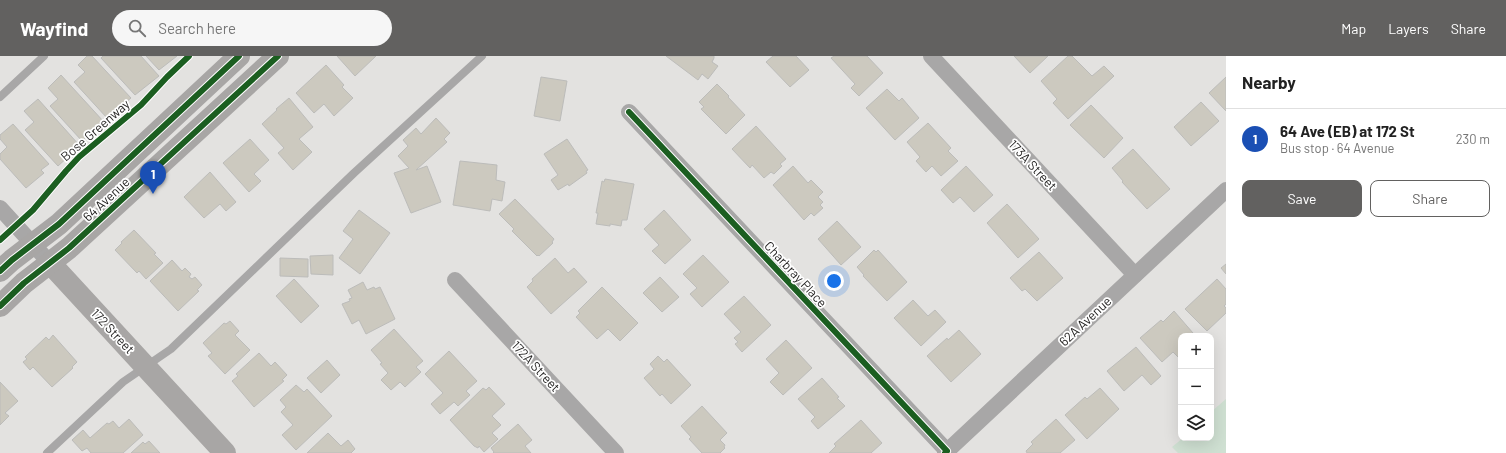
<!DOCTYPE html>
<meta charset="utf-8">
<style>
:root{--surface:#fff;--page:#f6f6f6;--text:#222;--muted:#767676;--line:#e0e0e0;--accent:#626160}
body{margin:0;font-family:Barlow,sans-serif;background:var(--page);color:var(--text)}
.controls{position:absolute;right:12px;bottom:12px;display:grid;overflow:hidden;border-radius:8px;box-shadow:0 4px 16px #0002}
.controls button{width:36px;height:36px;display:grid;place-items:center;padding:0;border:0;border-bottom:1px solid var(--line);background:var(--surface);color:var(--text);font:20px sans-serif}
.you{position:absolute;left:834px;top:225px;width:14px;height:14px;margin:-10px;border:3px solid #fff;border-radius:50%;background:#1a73e8;box-shadow:0 0 0 6px #1a73e833}
.badge{display:grid;place-items:center;width:26px;height:26px;border-radius:50%;background:var(--accent);color:#fff;font-size:13px;font-weight:700}
.pin{position:absolute;translate:-50% -33px;filter:drop-shadow(0 1px 2px #0008)}
.pin::after{content:'';position:absolute;top:21px;width:14px;height:12px;background:inherit;clip-path:polygon(0 0,100% 0,50% 100%)}
.list{margin:0;padding:0;list-style:none}
h2{display:flex;justify-content:space-between;align-items:center;height:52px;margin:0;padding:0 16px;font-size:17px}
h2 small{font-size:13px;font-weight:400;color:var(--muted)}
.list li{display:grid;grid-template-columns:26px 1fr auto;gap:12px;align-items:center;box-sizing:border-box;height:60px;padding:0 16px;border-top:1px solid var(--line)}
.list b{display:block;font-size:15px;white-space:nowrap}
.list p{margin:0;font-size:13px;white-space:nowrap;color:var(--muted)}
.list em{font-size:13px;font-style:normal;color:var(--muted)}
.actions{display:flex;gap:8px;padding:12px 16px}
.actions a{flex:1;padding:9px 0;border:1px solid var(--accent);border-radius:8px;text-align:center;font-size:14px;color:var(--accent)}
.actions .main{background:var(--accent);color:#fff}
.icon{flex:none;width:22px;height:22px;fill:none;stroke:currentColor;stroke-width:2;stroke-linecap:round;stroke-linejoin:round}
.map{position:relative;flex:none;width:1226px;height:397px;overflow:hidden}
header{display:flex;align-items:center;gap:24px;box-sizing:border-box;height:56px;padding:0 20px;background:var(--accent);color:#fff}
header strong{font-size:19px}
nav{display:flex;gap:22px;margin-inline-start:auto;font-size:14px}
.search{width:280px;height:36px;background:var(--page);display:flex;align-items:center;gap:10px;box-sizing:border-box;padding:0 14px;border-radius:22px;color:var(--muted);font-size:15px}
main{display:flex}
aside{flex:1;background:var(--surface)}
.map>svg:first-child{display:block}
.green{fill:#cfe0d2}
.building{fill:#ccc9bf;stroke:#bcbcba}
.lines{fill:none;stroke-linecap:round;stroke-linejoin:round}
.lane{stroke:#a8a7a7;stroke-width:8}
.street{stroke:#a8a7a7;stroke-width:16}
.secondary{stroke:#a8a6a5;stroke-width:22}
.cycleway-casing{stroke:#fff;stroke-width:8}
.cycleway{stroke:#1b5e20;stroke-width:6}
.labels{text-anchor:middle;dominant-baseline:central;stroke-width:3.5;stroke-linejoin:round;paint-order:stroke}
.street-label{font-size:13px;fill:#1d1c1b;stroke:#fff}
</style>
<header>
<strong>Wayfind</strong>
<div class="search"><svg class="icon" aria-label="search" viewBox="0 0 24 24"><circle cx="10" cy="10" r="6"/><path d="M15 15l6 6"/></svg>Search here</div>
<nav><a>Map</a><a>Layers</a><a>Share</a></nav>
</header>
<main>
<div class="map">
<svg width="1226" height="397" viewBox="0 0 1226 397">
<rect width="100%" height="100%" fill="#e3e2e0"/>
<path class="green" d="M1226,343V397H1178L1172,391L1183,382H1211V356Z"/>
<g class="building">
<path d="M87,0H92L131,42L107,62L74,26L85,16L78,9Z"/>
<path d="M103,0H141L159,20L135,39L101,2Z"/>
<path d="M146,0H177L159,14Z"/>
<path d="M337,0H376L355,20Z"/>
<path d="M666,0H714V2L712,6L718,10L708,23L702,18L698,24Z"/>
<path d="M773,0H796L809,14L790,31L766,6Z"/>
<path d="M834,0H867L883,17L859,40L851,32L855,28L831,2Z"/>
<path d="M1014,0H1048L1030,17Z"/>
<path d="M1068,0H1072L1092,20L1104,10L1114,20L1068,63L1053,47L1057,43L1041,25Z"/>
<path d="M326,9L344,29L342,31L353,42L334,60L324,48L314,57L296,37Z"/>
<path d="M61,19L104,66L91,80L89,79L82,85L50,50L58,43L48,32Z"/>
<path d="M541,21L567,25L560,65L534,60Z"/>
<path d="M1226,21V55L1209,37Z"/>
<path d="M717,28L729,40L728,41L745,59L726,78L701,53L704,51L699,46Z"/>
<path d="M887,33L899,45L902,42L919,62L895,84L866,52Z"/>
<path d="M289,42L313,71L299,83L312,96L293,114L278,97L284,92L262,68L277,54L276,53Z"/>
<path d="M38,43L80,90L58,110L25,74L34,66L24,55Z"/>
<path d="M1201,46L1219,65L1191,90L1174,71Z"/>
<path d="M1091,49L1123,82L1104,102L1070,69Z"/>
<path d="M436,62L450,77L444,83L447,86L416,114L427,110L441,146L411,157L394,117L409,112L398,100L408,90L403,84L416,72L421,78Z"/>
<path d="M928,67L951,92L948,95L958,105L941,120L932,110L926,116L916,105L920,101L907,86Z"/>
<path d="M13,68L49,108L41,114L44,117L26,132L0,103V98L7,91L0,83V79Z"/>
<path d="M756,70L786,103L780,108L782,110L774,118L771,116L764,122L752,109L750,112L732,93Z"/>
<path d="M250,83L269,104L254,118L261,125L249,136L223,107Z"/>
<path d="M567,83L588,114L586,115L587,117L569,130L568,128L558,134L551,124L558,119L544,98Z"/>
<path d="M1133,93L1170,133L1147,153L1122,126L1123,125L1112,112Z"/>
<path d="M460,105L497,109L496,124L505,126L502,145L492,143L490,155L453,149Z"/>
<path d="M793,110L808,127L811,124L823,136L818,141L823,146L820,149L823,152L814,160L811,157L804,164L773,129Z"/>
<path d="M966,110L993,139L974,156L960,141L953,147L941,134Z"/>
<path d="M210,116L236,146L226,155L220,148L204,162L184,141Z"/>
<path d="M605,123L634,128L627,164H622L621,170L610,168V170L596,168L598,157H596L602,125L604,126Z"/>
<path d="M515,143L554,183L552,186L553,187L539,200L538,199L537,200L512,175L514,173L499,158Z"/>
<path d="M1007,148L1039,183L1018,202L987,167Z"/>
<path d="M359,154L390,177L360,218L339,202L353,183L343,175Z"/>
<path d="M664,154L691,184L665,208L652,195L659,189L644,173Z"/>
<path d="M837,165L861,191L841,209L818,183Z"/>
<path d="M134,174L156,197L154,198L163,207L146,223L139,215L137,217L115,194L122,187L121,186Z"/>
<path d="M874,194L876,196L878,194L907,226L887,245L863,220L864,219L857,211Z"/>
<path d="M1039,196L1063,222L1037,245L1025,233L1022,235L1010,222Z"/>
<path d="M333,199V219L311,218L310,200Z"/>
<path d="M703,199L729,226L702,251L690,238L697,232L683,218Z"/>
<path d="M280,202L308,203V221L280,220Z"/>
<path d="M555,202L568,217L574,212L587,226L551,258L527,231L533,225L532,223Z"/>
<path d="M172,204L182,215L185,212L191,218L189,221L192,223L195,221L202,229L197,234L199,235L178,255L150,225Z"/>
<path d="M1226,208V218L1221,212Z"/>
<path d="M660,221L679,241L662,256L643,237Z"/>
<path d="M294,223L319,250L301,267L276,240Z"/>
<path d="M1217,223L1226,233V248L1224,250L1226,252V257L1207,275L1185,253Z"/>
<path d="M363,226L367,234L374,231L375,233L380,231L395,263L366,278L359,264L352,268L342,248L350,245L349,243L352,242L348,234Z"/>
<path d="M602,231L638,267L620,285L608,273L597,283L576,261L580,257L578,255Z"/>
<path d="M744,240L771,269L742,296L735,288L738,286L734,282L741,276L724,258Z"/>
<path d="M913,244L928,260L935,254L946,266L921,290L894,262Z"/>
<path d="M1174,255L1193,277L1190,280H1181V304L1173,296L1162,306L1140,282L1161,264L1163,266Z"/>
<path d="M230,265L239,275L235,279L250,294L225,318L208,300L212,297L203,287L224,267L226,268Z"/>
<path d="M394,273L423,305L416,311L421,316L405,331L400,326L391,334L381,324L388,317L380,308L382,307L371,294Z"/>
<path d="M959,274L981,298L951,326L927,300L947,282L948,284Z"/>
<path d="M53,279L77,306L72,311L73,312L52,331L33,311L30,314L23,306L27,303L25,301L46,281L49,284Z"/>
<path d="M786,284L812,312L783,339L770,326L779,317L766,303Z"/>
<path d="M1136,291L1161,320L1151,329L1142,319L1124,335L1107,315Z"/>
<path d="M449,295L477,325L466,335L470,339L458,350L454,346L440,358L431,348L443,337L425,318Z"/>
<path d="M259,297L271,310L275,306L287,319L282,324L284,325L254,351L232,325L238,320L236,318Z"/>
<path d="M658,300L664,306L667,303L691,329L671,348L662,338L660,340L644,322L654,313L650,308Z"/>
<path d="M327,304L340,319L321,337L307,322Z"/>
<path d="M822,322L839,341L837,342L845,350L818,373L811,365L815,361L798,343Z"/>
<path d="M0,326L18,345L5,357L9,360L0,369Z"/>
<path d="M296,329L304,336L307,333L332,360L296,394L282,379L293,369L281,356L286,351L280,344Z"/>
<path d="M489,331L505,348L492,360L501,369L492,377L498,383L484,396L479,390L478,392L474,390L450,364L483,332L486,334Z"/>
<path d="M1100,332L1119,353L1087,383L1065,359L1085,341L1087,343Z"/>
<path d="M702,350L727,377L720,384L725,389L724,391L725,392L720,397H702L689,383L691,381L681,370Z"/>
<path d="M129,363L143,379L123,397H91L87,392L82,395L72,384L83,374L90,382L107,367L109,368L113,365L119,372Z"/>
<path d="M1056,363L1075,384L1060,397H1027L1026,395L1033,388L1031,386Z"/>
<path d="M861,364L882,387L871,397H829L836,390L834,388Z"/>
<path d="M518,368L532,384L525,390L531,397H493L494,396L491,392Z"/>
<path d="M328,377L341,390L348,384L355,393L351,397H307Z"/>
<path d="M149,385L160,397H131L143,386L145,388Z"/>
</g>
<g class="lines">
<g class="lane">
<path d="M0,41L44,0"/>
<path d="M47,397L123,326L171,293L354,117L482,0"/>
</g>
<g class="street">
<path d="M931,0L1135,219"/>
<path d="M629,56L947,395"/>
<path d="M0,152L50,207"/>
<path d="M455,224L616,397"/>
<path d="M945,397L1226,134"/>
</g>
<g class="secondary">
<path d="M50,207L225,397"/>
<path d="M0,215L12,204L59,168L239,0"/>
<path d="M0,250L24,227L69,192L278,0"/>
</g>
<g class="cycleway-casing">
<g id="cycleway">
<path d="M629,56L947,395L945,397"/>
<path d="M0,184L33,154L66,115L79,101L141,49L167,21L189,0"/>
<path d="M0,215L12,204L59,168L239,0"/>
<path d="M0,250L24,227L69,192L278,0"/>
</g>
</g>
<use href="#cycleway" class="cycleway"/>
</g>
<g class="labels">
<g class="street-label">
<text transform="translate(95 74) rotate(-41)">Bose Greenway</text>
<text transform="translate(1033 109) rotate(47)">173A Street</text>
<text transform="translate(106 143) rotate(-43)">64 Avenue</text>
<text transform="translate(796 218) rotate(47)">Charbray Place</text>
<text transform="translate(1085 265) rotate(-43)">62A Avenue</text>
<text transform="translate(113 275) rotate(47)">172 Street</text>
<text transform="translate(536 310) rotate(47)">172A Street</text>
</g>
</g>
</svg>
<div class="controls">
<button>+</button>
<button>−</button>
<button><svg class="icon" aria-label="layers" viewBox="0 0 24 24"><path d="M12 4l9 5-9 5-9-5zM3 14l9 5 9-5"/></svg></button>
</div>
<div class="you"></div>
<div class="pin badge" style="left:153px;top:138px;background:#1a4fb4">1</div>
</div>
<aside>
<h2>Nearby<small></small></h2>
<ul class="list">
<li><span class="badge" style="background:#1a4fb4">1</span><div><b>64 Ave (EB) at 172 St</b><p>Bus stop · 64 Avenue</p></div><em>230 m</em></li>
</ul>
<div class="actions"><a class="main">Save</a><a>Share</a></div>
</aside>
</main>
